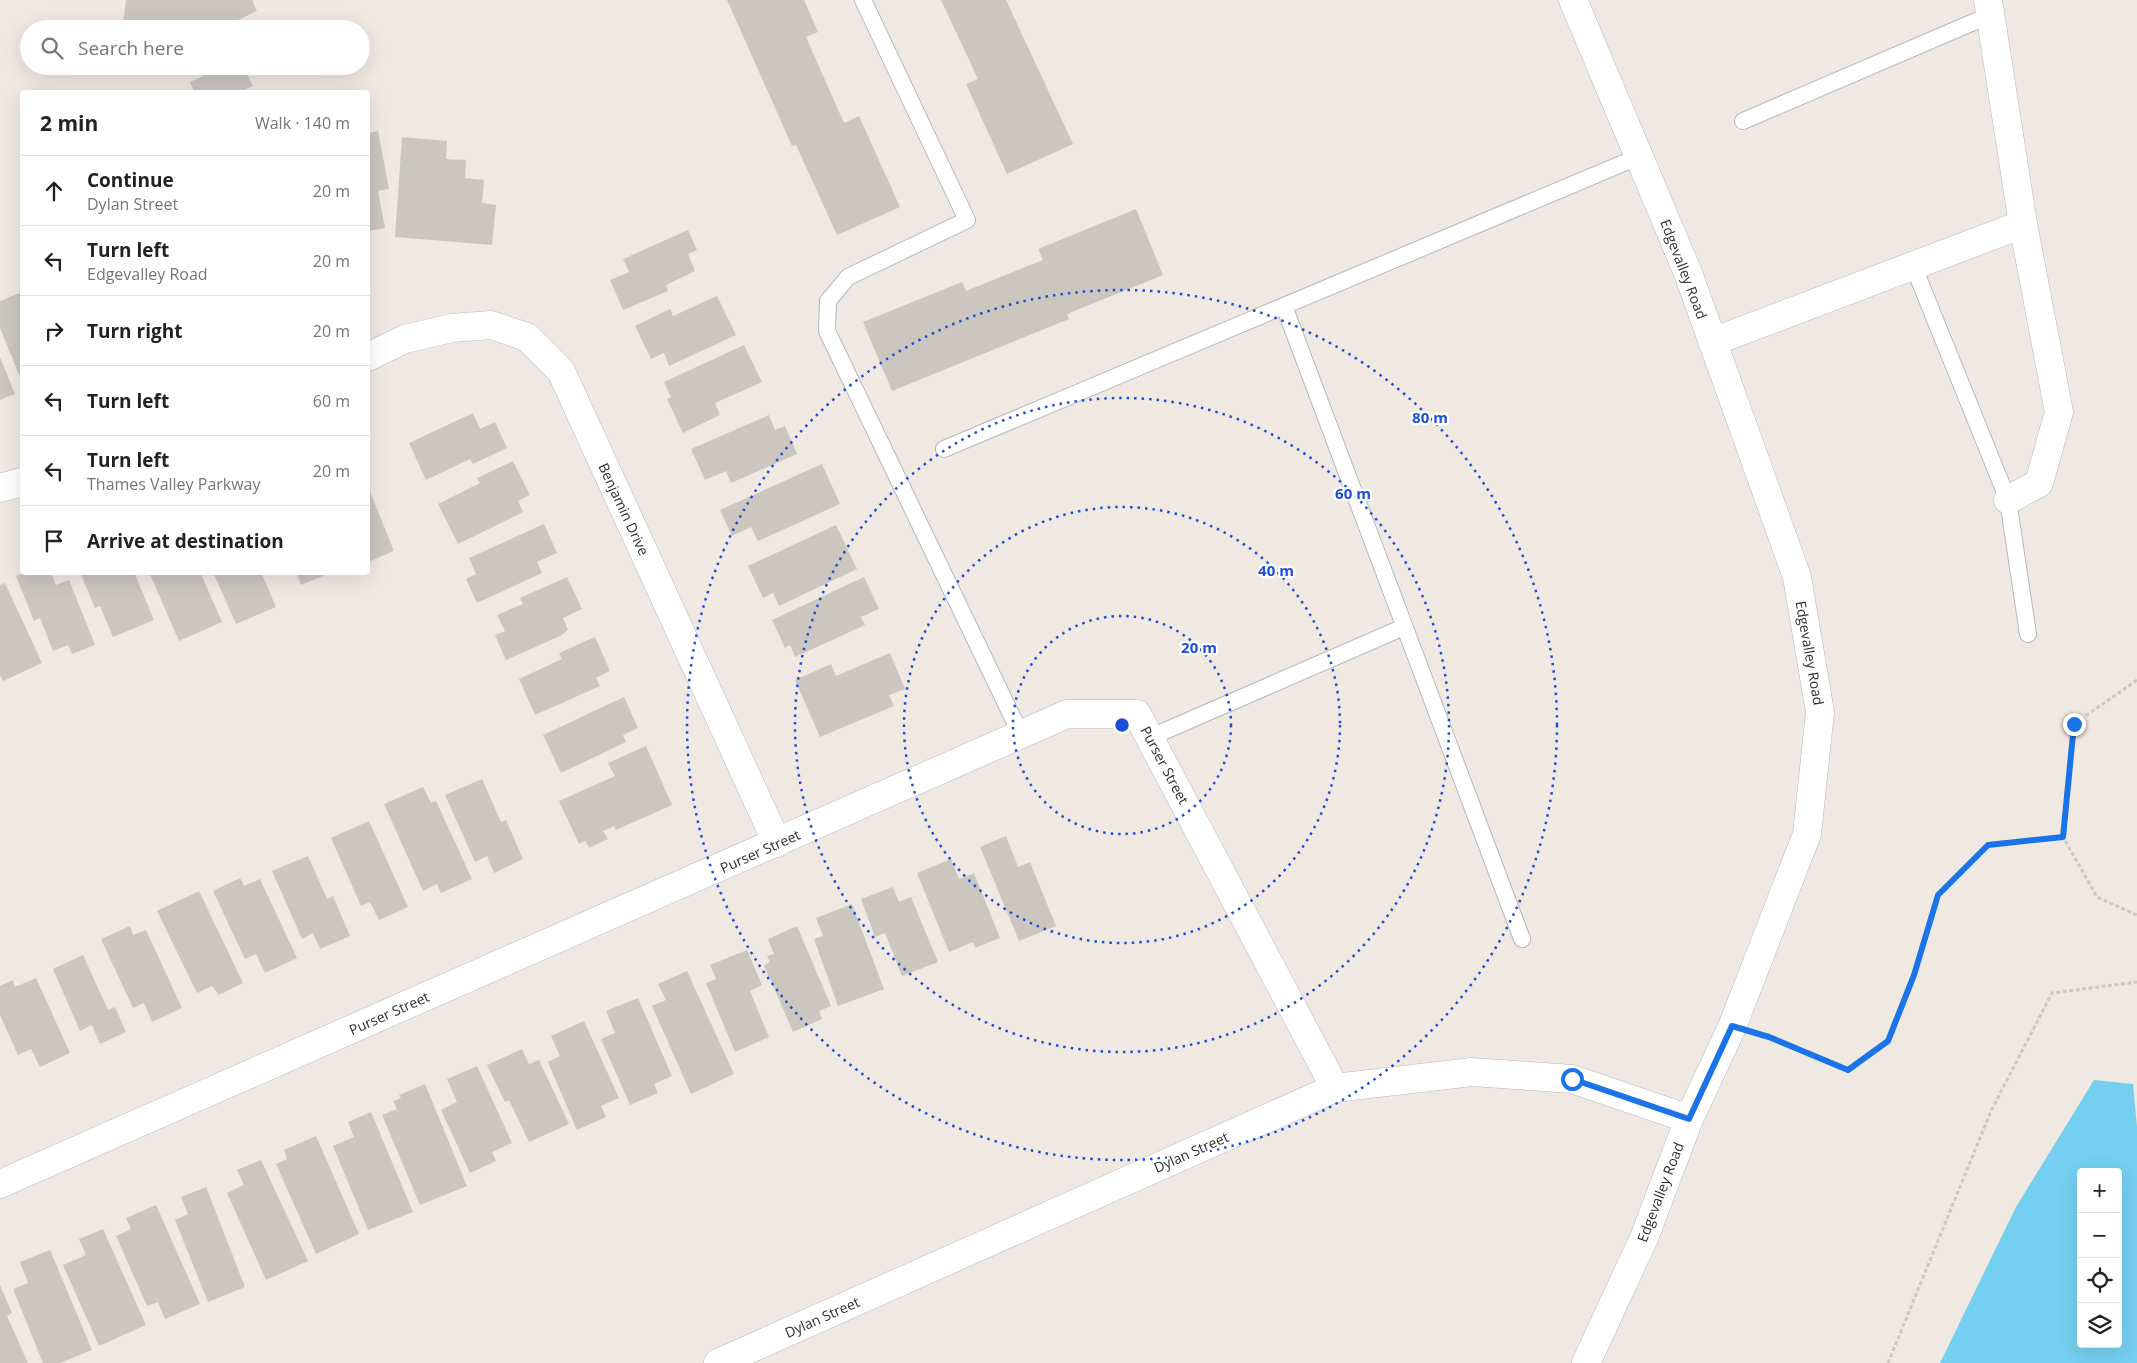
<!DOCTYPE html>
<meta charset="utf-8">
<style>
:root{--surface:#fff;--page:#f2f2f2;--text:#222;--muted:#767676;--line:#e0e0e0}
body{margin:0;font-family:"Open Sans",sans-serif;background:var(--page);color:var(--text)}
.controls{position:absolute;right:15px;bottom:15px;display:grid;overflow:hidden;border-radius:5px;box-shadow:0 5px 20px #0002}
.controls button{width:45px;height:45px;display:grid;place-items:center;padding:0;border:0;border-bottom:1px solid var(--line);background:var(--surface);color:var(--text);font:25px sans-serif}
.stop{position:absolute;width:15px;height:15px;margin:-11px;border:4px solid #1a73e8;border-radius:50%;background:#fff}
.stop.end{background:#1a73e8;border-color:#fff;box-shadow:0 1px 5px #0008}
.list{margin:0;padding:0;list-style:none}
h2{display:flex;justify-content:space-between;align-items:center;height:65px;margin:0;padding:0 20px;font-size:21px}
h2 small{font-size:16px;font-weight:400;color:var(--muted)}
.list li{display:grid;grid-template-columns:32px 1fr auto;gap:15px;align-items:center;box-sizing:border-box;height:70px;padding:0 20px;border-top:1px solid var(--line)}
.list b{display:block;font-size:19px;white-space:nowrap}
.list p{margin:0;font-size:16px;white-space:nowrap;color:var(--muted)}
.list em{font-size:16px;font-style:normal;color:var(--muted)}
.icon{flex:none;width:28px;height:28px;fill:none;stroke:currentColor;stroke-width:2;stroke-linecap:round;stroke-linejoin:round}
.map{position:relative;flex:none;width:2137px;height:1363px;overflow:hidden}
.search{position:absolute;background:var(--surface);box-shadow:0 5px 20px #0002;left:20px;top:20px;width:350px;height:55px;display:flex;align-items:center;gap:12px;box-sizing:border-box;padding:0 18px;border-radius:28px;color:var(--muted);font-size:19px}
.panel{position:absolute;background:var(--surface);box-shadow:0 5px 20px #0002;left:20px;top:90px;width:350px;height:485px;border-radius:5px}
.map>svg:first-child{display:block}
.water{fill:#75cff0;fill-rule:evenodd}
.building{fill:#cbc7bf}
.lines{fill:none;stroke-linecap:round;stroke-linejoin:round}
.lane-casing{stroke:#b4b7c1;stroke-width:18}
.street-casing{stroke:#b4b7c1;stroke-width:29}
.secondary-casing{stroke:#b4b7c1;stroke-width:29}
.path{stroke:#c9c9c9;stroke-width:3;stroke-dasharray:4 2.5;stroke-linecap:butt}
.lane{stroke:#fff;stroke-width:16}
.street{stroke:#fff;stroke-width:28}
.secondary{stroke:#fff;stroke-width:28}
.route{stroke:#1a73e8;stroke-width:6}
.ring{fill:none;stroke:#1d4ed8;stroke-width:2.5;stroke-dasharray:2.5 5}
.labels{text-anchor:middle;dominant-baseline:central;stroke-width:4.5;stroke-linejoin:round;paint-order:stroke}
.street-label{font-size:14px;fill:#2e2e2e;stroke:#fff}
.centre{fill:#1d4ed8;stroke:#fff;stroke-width:2.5}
.ring-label{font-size:15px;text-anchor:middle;font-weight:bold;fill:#1d4ed8;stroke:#fff;stroke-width:4.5;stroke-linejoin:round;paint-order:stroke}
</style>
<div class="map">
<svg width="2137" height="1363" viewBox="0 0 2137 1363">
<rect width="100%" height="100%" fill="#efe9e1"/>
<path class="water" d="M2094,1080L2133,1084L2137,1127V1363H1940L2016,1207ZM2081,1172H2118V1344H2081Z"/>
<g class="building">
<path d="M126,0H252L257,11L219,29H122Z"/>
<path d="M727,0H804L818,32L806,37L844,123L859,116L900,207L837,235L796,145L792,146Z"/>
<path d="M941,0H1006L1073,144L1007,174L966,84L978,79Z"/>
<path d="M224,66H243L253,86L239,92H194L190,82Z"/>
<path d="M378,131L389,189L378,191L385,228L368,231V133Z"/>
<path d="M402,137L447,141L446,159L466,160L465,178L484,180L482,203L496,205L492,245L395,237Z"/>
<path d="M1136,209L1163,275L1067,314L1069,319L892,391L863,322L962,282L966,291L1043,260L1038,249Z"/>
<path d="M688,230L697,250L688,254L695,271L666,285L668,291L623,310L610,280L629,272L623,259Z"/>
<path d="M22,292V382L0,328V301Z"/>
<path d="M717,296L736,335L669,366L664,353L651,359L635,326L670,309L673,316Z"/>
<path d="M744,345L762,382L715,403L720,415L683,433L667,399L671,397L664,382Z"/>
<path d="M0,357L15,394L0,400Z"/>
<path d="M473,413L480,429L495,422L507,448L473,464L470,459L426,480L409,443Z"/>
<path d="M769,415L775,430L785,426L797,454L731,483L726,471L705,480L691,449Z"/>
<path d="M513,461L530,495L518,501L523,512L458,544L438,504L480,483L477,478Z"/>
<path d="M822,464L840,504L758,541L751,527L732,536L720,510Z"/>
<path d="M368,487L394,551L368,562Z"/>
<path d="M544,524L557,553L537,562L542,573L477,603L466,579L476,574L469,558Z"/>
<path d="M836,525L857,569L779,606L773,593L763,598L748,566Z"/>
<path d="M26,572H51L56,585L69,580L95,645L72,654L68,645L53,651L40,618L34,621L16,576Z"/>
<path d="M80,572H134L154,620L113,637L100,606L95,608Z"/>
<path d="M149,572H200L222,622L179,641Z"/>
<path d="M213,572H261L276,607L236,624Z"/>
<path d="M296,572H330V573L301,585Z"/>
<path d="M567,577L582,609L563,618L568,630L560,636L506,660L495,635L505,631L497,615L523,604L520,598Z"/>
<path d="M864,577L879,609L861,617L865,625L795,657L790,645L785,648L772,620Z"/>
<path d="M5,583L42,663L3,681L0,675V585Z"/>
<path d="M595,637L610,671L596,678L600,686L535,715L519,679L562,659L559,653Z"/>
<path d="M890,653L905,689L889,695L894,706L820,737L795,680L831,664L836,676Z"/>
<path d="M624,697L638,728L623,735L626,742L561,773L543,735Z"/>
<path d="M646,746L672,805L616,830L614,826L603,831L608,839L589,848L585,841L579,844L559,801L615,776L608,763Z"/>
<path d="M482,779L501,822L506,820L523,859L494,873L487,856L475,862L445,795Z"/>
<path d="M423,787L431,803L436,801L472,879L441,893L437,884L423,891L384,804Z"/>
<path d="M369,821L408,907L379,920L370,902L361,906L331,838Z"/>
<path d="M1006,836L1018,867L1030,862L1056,926L1019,941L980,847Z"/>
<path d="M308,856L327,899L333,896L350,936L320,949L313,933L302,939L272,871Z"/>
<path d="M951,859L959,879L974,873L1000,938L975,948L973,942L949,952L917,873Z"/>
<path d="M240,878L244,886L260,879L297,958L265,973L256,954L245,959L213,891Z"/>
<path d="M893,887L899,902L911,897L938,962L902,976L885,933L875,937L861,899Z"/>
<path d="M199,891L243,983L219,995L212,986L197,993L157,911Z"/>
<path d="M852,904L884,989L838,1006L814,939L823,936L816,918Z"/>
<path d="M130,926L133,935L146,930L182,1008L152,1022L144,1003L133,1008L101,939Z"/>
<path d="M797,926L831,1006L819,1011L822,1019L793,1032L764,965L770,962L767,956L774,954L768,939Z"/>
<path d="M747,950L762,985L750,991L769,1037L735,1052L706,983L716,979L710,965Z"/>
<path d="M83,955L108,1010L115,1007L126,1032L100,1044L92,1025L80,1031L53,969Z"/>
<path d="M687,971L734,1074L691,1094L652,1006L666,1000L658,984Z"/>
<path d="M36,978L70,1053L40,1067L31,1049L18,1055L0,1015V986L13,980L15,987Z"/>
<path d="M638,998L672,1076L654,1084L658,1093L630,1105L601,1039L615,1033L606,1011Z"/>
<path d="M584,1021L619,1098L601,1106L606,1117L577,1130L548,1062L560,1056L551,1036Z"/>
<path d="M522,1049L529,1064L539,1060L569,1124L529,1142L509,1100L505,1102L487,1065Z"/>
<path d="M477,1066L512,1143L492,1152L496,1161L470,1173L441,1110L457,1102L447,1079Z"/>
<path d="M425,1084L467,1186L420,1205L382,1115L397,1109L393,1101L401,1098L399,1095Z"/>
<path d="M371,1112L413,1212L368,1230L333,1146L354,1137L348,1122Z"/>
<path d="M316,1136L359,1234L316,1254L276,1164L287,1159L284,1150Z"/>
<path d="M261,1160L308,1261L266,1280L227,1193L244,1185L237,1170Z"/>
<path d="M206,1187L245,1287L208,1302L175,1220L188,1214L181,1197Z"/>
<path d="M156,1205L200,1304L165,1319L158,1302L147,1306L116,1236L131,1229L126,1218Z"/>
<path d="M103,1229L146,1325L99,1346L63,1265L86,1255L79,1239Z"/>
<path d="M50,1250L92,1350L60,1363H43L13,1289L28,1283L20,1262Z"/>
<path d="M0,1285L12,1313L7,1316L28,1363H0Z"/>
</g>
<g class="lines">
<g class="lane-casing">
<g id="lane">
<path d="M863,0L967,220L848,277L828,301L827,331L1021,735"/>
<path d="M1743,121L1990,15"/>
<path d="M1913,265L2008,500L2028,634"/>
<path d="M1284,306L1522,939"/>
<path d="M944,449L1638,157"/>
<path d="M1151,737L1404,627"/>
</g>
</g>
<g class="street-casing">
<g id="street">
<path d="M1712,342L2023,224L1988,0"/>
<path d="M368,357L405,339L452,328L491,325L527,337L561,371L777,843"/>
<path d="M0,488L22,482"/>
<path d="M2008,500L2039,483L2059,412L2023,224"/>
<path d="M0,1184L1067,714H1137L1335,1088"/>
<path d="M718,1363L1335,1088L1472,1072L1572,1079L1689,1119"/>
</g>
</g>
<g class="secondary-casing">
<path id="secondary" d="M1573,0L1688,273L1797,577L1820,712L1807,834L1732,1027L1689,1119L1644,1238L1586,1363"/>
</g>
<g class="path">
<path d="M2137,680L2074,724L2063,837L2097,897L2137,915"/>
<path d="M1764,1035L1849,1070L1888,1041L1914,975L1937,895L1987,845L2063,837"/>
<path d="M1888,1363L1991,1111L2052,993L2137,982"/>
</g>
<use href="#lane" class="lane"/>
<use href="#street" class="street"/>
<use href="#secondary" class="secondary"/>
</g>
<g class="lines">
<path class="route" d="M1572,1079L1689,1119L1732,1026L1769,1037L1848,1070L1888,1041L1914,975L1938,895L1988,845L2063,837L2074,724"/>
</g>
<g class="ring">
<circle cx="1122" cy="725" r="109"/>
<circle cx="1122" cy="725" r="218"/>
<circle cx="1122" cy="725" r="327"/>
<circle cx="1122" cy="725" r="435"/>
</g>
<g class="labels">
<g class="street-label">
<text transform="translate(1684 269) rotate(69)">Edgevalley Road</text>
<text transform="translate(624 509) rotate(65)">Benjamin Drive</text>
<text transform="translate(1810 653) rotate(80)">Edgevalley Road</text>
<text transform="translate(1165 765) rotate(62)">Purser Street</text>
<text transform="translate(760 851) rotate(-24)">Purser Street</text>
<text transform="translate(389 1013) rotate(-24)">Purser Street</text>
<text transform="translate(1191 1152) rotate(-24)">Dylan Street</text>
<text transform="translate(1660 1192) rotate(-69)">Edgevalley Road</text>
<text transform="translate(822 1317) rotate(-24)">Dylan Street</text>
</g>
</g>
<circle cx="1122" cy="725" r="8" class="centre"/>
<g class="ring-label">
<text x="1430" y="423">80 m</text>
<text x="1353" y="499">60 m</text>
<text x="1276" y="576">40 m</text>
<text x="1199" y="653">20 m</text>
</g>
</svg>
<div class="controls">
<button>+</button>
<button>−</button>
<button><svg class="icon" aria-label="locate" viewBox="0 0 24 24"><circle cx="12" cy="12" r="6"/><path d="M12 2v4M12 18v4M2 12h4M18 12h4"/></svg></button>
<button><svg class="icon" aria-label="layers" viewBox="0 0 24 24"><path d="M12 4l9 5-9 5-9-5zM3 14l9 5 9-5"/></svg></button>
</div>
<div class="stop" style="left:1572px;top:1079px"></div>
<div class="stop end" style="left:2074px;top:724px"></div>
<div class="search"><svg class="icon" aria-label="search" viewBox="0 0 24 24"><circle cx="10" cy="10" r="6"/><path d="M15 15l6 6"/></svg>Search here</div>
<section class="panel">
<h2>2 min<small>Walk · 140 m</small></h2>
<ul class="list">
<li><svg class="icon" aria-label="ahead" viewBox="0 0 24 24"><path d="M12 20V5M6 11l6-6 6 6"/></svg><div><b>Continue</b><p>Dylan Street</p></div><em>20 m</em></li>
<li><svg class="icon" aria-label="left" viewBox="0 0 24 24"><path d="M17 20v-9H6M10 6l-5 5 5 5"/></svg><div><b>Turn left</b><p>Edgevalley Road</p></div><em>20 m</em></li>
<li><svg class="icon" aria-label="right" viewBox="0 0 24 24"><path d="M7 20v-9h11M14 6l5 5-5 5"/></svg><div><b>Turn right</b></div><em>20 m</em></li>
<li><svg class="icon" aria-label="left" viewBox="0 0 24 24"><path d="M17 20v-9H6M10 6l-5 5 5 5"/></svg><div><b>Turn left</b></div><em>60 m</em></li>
<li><svg class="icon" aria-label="left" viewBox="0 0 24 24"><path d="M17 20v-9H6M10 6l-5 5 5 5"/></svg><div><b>Turn left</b><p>Thames Valley Parkway</p></div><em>20 m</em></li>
<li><svg class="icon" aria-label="arrive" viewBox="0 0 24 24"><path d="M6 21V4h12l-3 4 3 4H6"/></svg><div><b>Arrive at destination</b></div></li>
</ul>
</section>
</div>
